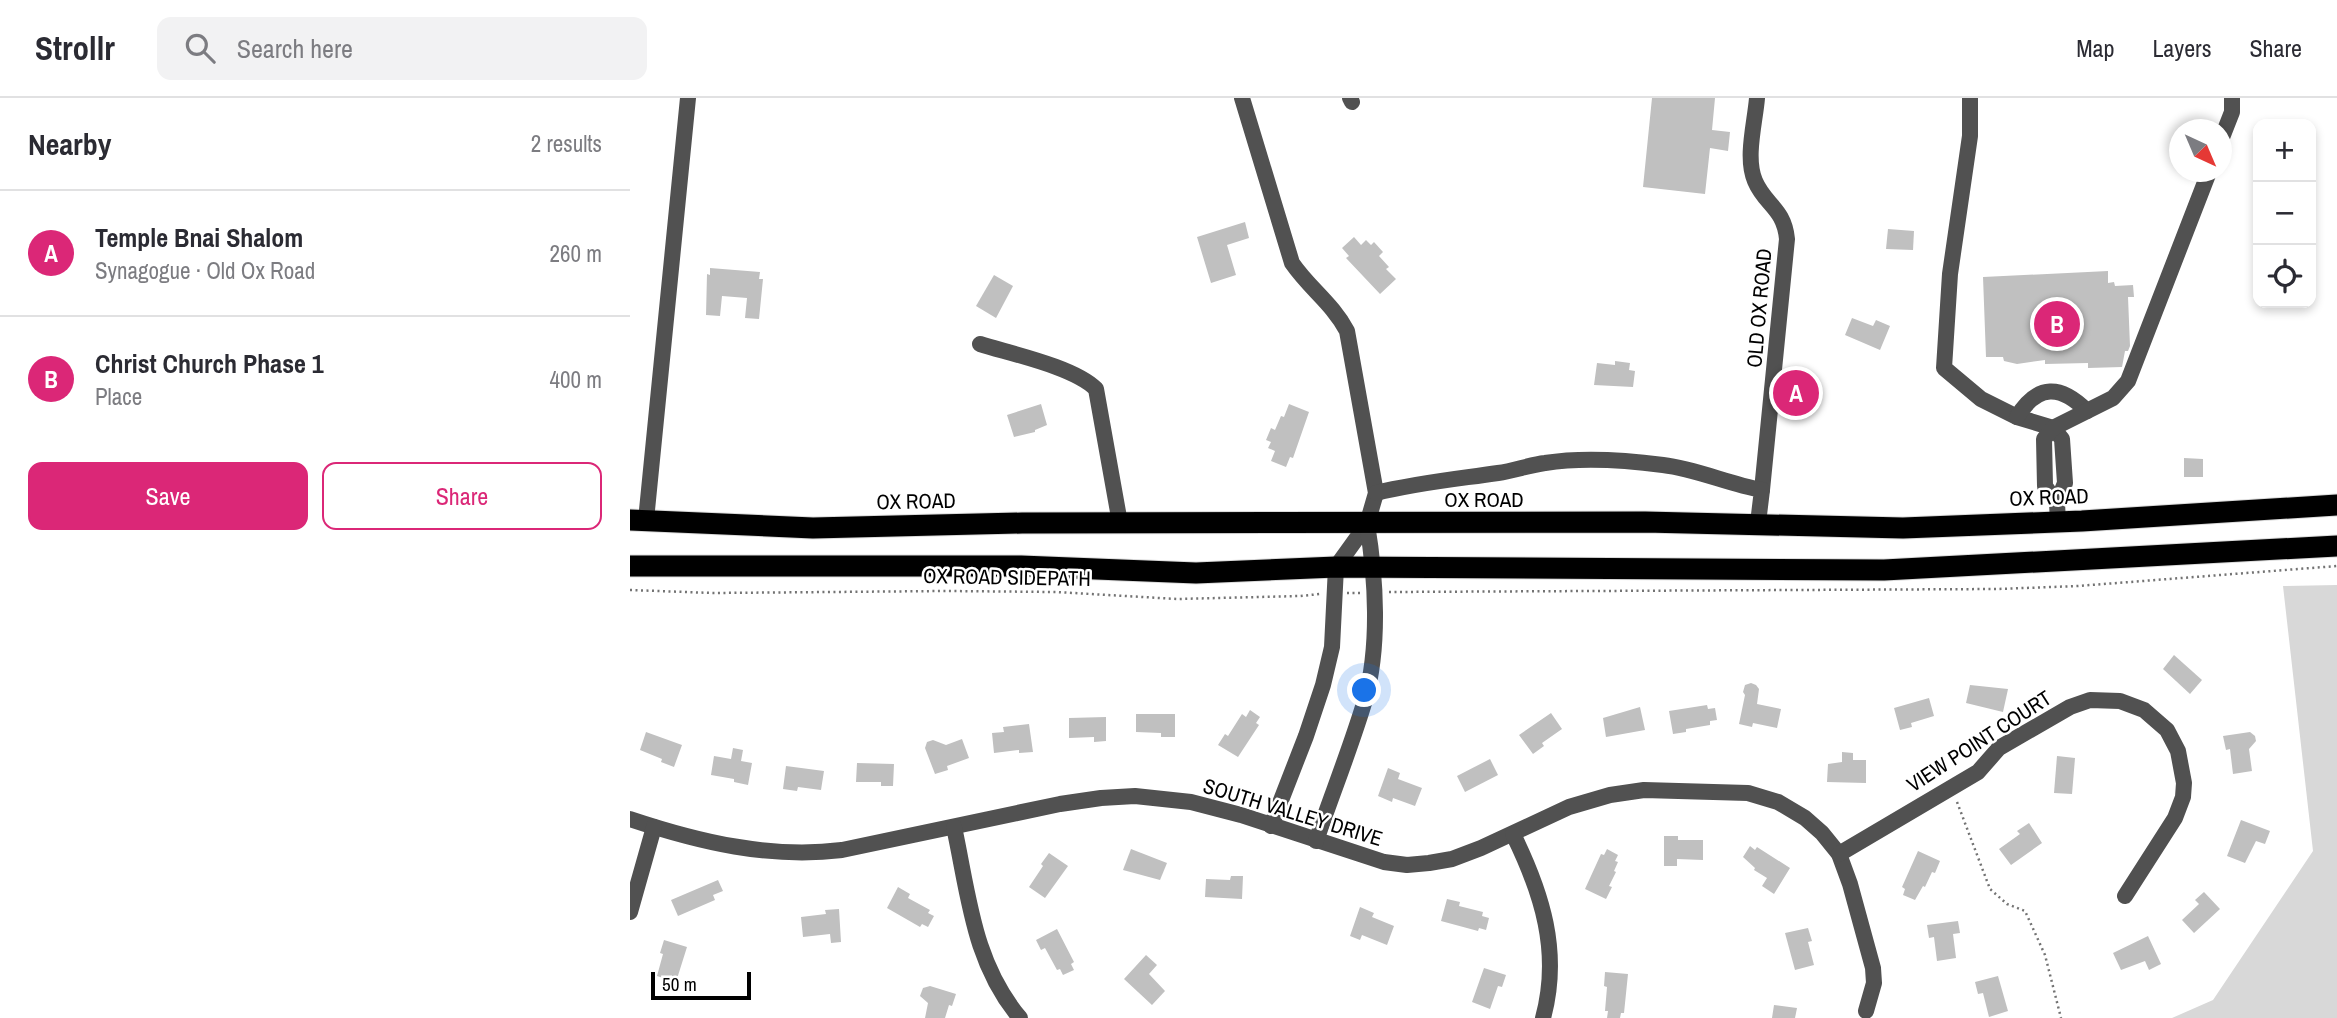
<!DOCTYPE html>
<meta charset="utf-8">
<style>
:root{--surface:#fff;--page:#f2f2f3;--text:#2b2b33;--muted:#7c7c81;--line:#e1e1e2;--accent:#db2777}
body{margin:0;font-family:"Archivo Narrow",sans-serif;background:var(--page);color:var(--text)}
.controls{position:absolute;right:21px;top:21px;display:grid;overflow:hidden;border-radius:14px;box-shadow:0 4px 10px #0003}
.controls button{width:63px;height:63px;display:grid;place-items:center;padding:0;border:0;border-bottom:2px solid var(--line);background:var(--surface);color:var(--text);font:35px sans-serif}
.compass{position:absolute;left:1539px;top:21px;width:63px;height:63px;border-radius:50%;background:var(--surface);box-shadow:0 4px 10px #0003;rotate:136deg}
.scale{position:absolute;left:21px;bottom:18px;width:100px;box-sizing:border-box;padding-left:7px;border:4px solid #000;border-top:0;font-size:19px;line-height:24px;white-space:nowrap;color:#000;-webkit-text-stroke:5px #fff;paint-order:stroke}
.you{position:absolute;left:735px;top:593px;width:24px;height:24px;margin:-18px;border:5px solid #fff;border-radius:50%;background:#1a73e8;box-shadow:0 0 0 10px #1a73e833}
.badge{display:grid;place-items:center;width:46px;height:46px;border-radius:50%;background:var(--accent);color:#fff;font-size:23px;font-weight:700}
.pin{position:absolute;translate:-50% -50%;border:4px solid #fff;box-shadow:0 2px 7px #0006}
.list{margin:0;padding:0;list-style:none}
h2{display:flex;justify-content:space-between;align-items:center;height:91px;margin:0;padding:0 28px;font-size:30px}
h2 small{font-size:23px;font-weight:400;color:var(--muted)}
.list li{display:grid;grid-template-columns:46px 1fr auto;gap:21px;align-items:center;box-sizing:border-box;height:126px;padding:0 28px;border-top:2px solid var(--line)}
.list b{display:block;font-size:26px;white-space:nowrap}
.list p{margin:0;font-size:23px;white-space:nowrap;color:var(--muted)}
.list em{font-size:23px;font-style:normal;color:var(--muted)}
.actions{display:flex;gap:14px;padding:21px 28px}
.actions a{flex:1;padding:16px 0;border:2px solid var(--accent);border-radius:14px;text-align:center;font-size:24px;color:var(--accent)}
.actions .main{background:var(--accent);color:#fff}
.icon{flex:none;width:38px;height:38px;fill:none;stroke:currentColor;stroke-width:2;stroke-linecap:round;stroke-linejoin:round}
.map{position:relative;flex:none;width:1707px;height:920px;overflow:hidden}
header{display:flex;align-items:center;gap:42px;box-sizing:border-box;height:98px;padding:0 35px;background:var(--surface);border-bottom:2px solid var(--line)}
header strong{font-size:33px}
nav{display:flex;gap:38px;margin-inline-start:auto;font-size:24px}
.search{width:490px;height:63px;background:var(--page);display:flex;align-items:center;gap:18px;box-sizing:border-box;padding:0 24px;border-radius:14px;color:var(--muted);font-size:26px}
main{display:flex}
aside{flex:1;background:var(--surface)}
.map>svg:first-child{display:block}
.green{fill:#d8d8d8}
.building{fill:#c0c0c0}
.lines{fill:none;stroke-linecap:round;stroke-linejoin:round}
.highway-casing{stroke:#dbdbdb;stroke-width:23}
.path{stroke:#737373;stroke-width:2.5;stroke-dasharray:2 3.5;stroke-linecap:butt}
.minor{stroke:#515151;stroke-width:16}
.highway{stroke:#000;stroke-width:21}
.labels{text-anchor:middle;dominant-baseline:central;stroke-width:5;stroke-linejoin:round;paint-order:stroke}
.street-label{font-size:21px;fill:#000;stroke:#fff}
</style>
<header>
<strong>Strollr</strong>
<div class="search"><svg class="icon" aria-label="search" viewBox="0 0 24 24"><circle cx="10" cy="10" r="6"/><path d="M15 15l6 6"/></svg>Search here</div>
<nav><a>Map</a><a>Layers</a><a>Share</a></nav>
</header>
<main>
<aside>
<h2>Nearby<small>2 results</small></h2>
<ul class="list">
<li><span class="badge">A</span><div><b>Temple Bnai Shalom</b><p>Synagogue · Old Ox Road</p></div><em>260 m</em></li>
<li><span class="badge">B</span><div><b>Christ Church Phase 1</b><p>Place</p></div><em>400 m</em></li>
</ul>
<div class="actions"><a class="main">Save</a><a>Share</a></div>
</aside>
<div class="map">
<svg width="1707" height="920" viewBox="0 0 1707 920">
<rect width="100%" height="100%" fill="#fff"/>
<path class="green" d="M1707,487V920H1542L1583,902L1683,753L1653,488Z"/>
<g class="building">
<path d="M1022,0H1085L1082,32L1100,34L1098,53L1080,50L1075,96L1013,89Z"/>
<path d="M615,124L619,140L597,147L606,177L581,185L567,139Z"/>
<path d="M1258,131L1284,133L1283,152L1256,151Z"/>
<path d="M724,139L731,147L736,142L741,147L744,144L753,154L749,158L759,169L756,171L766,181L750,196L716,160L719,158L712,150Z"/>
<path d="M80,170L130,174L129,181H133L129,221L115,220L117,200L92,198L90,218L76,217L77,176L80,177Z"/>
<path d="M1478,173V185L1484,184L1485,188L1503,187L1504,199H1498L1500,248L1498,253H1495L1492,269L1458,270V265L1415,266V262L1387,266L1374,263L1373,259H1356L1353,179Z"/>
<path d="M364,177L383,188L366,220L346,208Z"/>
<path d="M1222,220L1243,228L1246,222L1260,228L1250,252L1215,237Z"/>
<path d="M985,263L1000,265L999,272L1005,273L1003,289L964,287L967,265L985,267Z"/>
<path d="M411,306L417,327L405,332V334L384,339L377,317Z"/>
<path d="M659,306L679,314L663,360L660,359L656,369L641,363L645,353L638,350L641,344L636,342L641,330L645,332L651,318L654,319Z"/>
<path d="M1554,360L1573,361V379H1554Z"/>
<path d="M1544,557L1572,582L1560,596L1533,571Z"/>
<path d="M1121,585L1126,587L1129,591L1127,606L1151,611L1147,630L1123,625L1122,629L1109,626L1115,597L1113,594L1115,587Z"/>
<path d="M1340,587L1378,591L1373,614L1336,605Z"/>
<path d="M1299,600L1304,618L1281,625L1282,629L1270,632L1264,610Z"/>
<path d="M1077,607L1078,611L1085,610L1087,622L1080,623V627L1056,631V634L1043,636L1039,613Z"/>
<path d="M1010,609L1015,632L976,639L973,620Z"/>
<path d="M620,612L630,619L626,625L629,627L608,659L588,647L595,636L598,638L612,616L616,619Z"/>
<path d="M921,615L932,631L912,645L914,648L903,656L889,637Z"/>
<path d="M506,616H545V639H531V635L506,634Z"/>
<path d="M476,619V643L464,644V639L439,640V620Z"/>
<path d="M399,626L403,654L389,655V652L364,655L362,635L374,634L373,629Z"/>
<path d="M16,634L52,647L44,669L31,664L32,661L10,652Z"/>
<path d="M1620,634L1625,638L1626,643L1619,651L1622,673L1603,676L1600,651L1596,652L1593,638Z"/>
<path d="M332,641L339,660L317,668L318,672L305,676L295,650L297,644L303,642L316,647Z"/>
<path d="M103,650L113,652L111,663L122,665L118,687L104,684V681L81,677L84,658L101,661Z"/>
<path d="M1212,654L1223,655V662H1236V685L1197,684L1198,666L1212,664Z"/>
<path d="M1427,658L1445,660L1442,696L1424,695Z"/>
<path d="M860,661L868,677L835,694L827,678Z"/>
<path d="M227,665L264,666L263,688H251V684H226Z"/>
<path d="M156,668L194,673L191,692L168,689L167,693L153,691Z"/>
<path d="M758,670L770,675L768,681L792,690L785,708L763,700L762,704L748,698Z"/>
<path d="M1611,722L1640,733L1635,746L1626,743L1615,765L1597,758Z"/>
<path d="M1399,725L1412,745L1381,767L1369,751L1390,736L1387,733Z"/>
<path d="M1034,738H1048V742H1073V762L1047,761V768H1034Z"/>
<path d="M1120,748L1125,752L1127,749L1160,770L1144,796L1132,788L1137,780L1124,772L1125,770L1113,759Z"/>
<path d="M501,751L537,765L530,782L493,772Z"/>
<path d="M977,751L988,757L985,763L988,764L984,773L986,774L979,788L982,789L976,801L955,791L971,756L974,757Z"/>
<path d="M1288,753L1310,763L1305,775L1302,774L1295,789L1293,788L1285,802L1273,797L1275,791L1272,789Z"/>
<path d="M419,755L438,768L415,800L399,789L413,768L411,766Z"/>
<path d="M601,778H613L612,801L575,799L576,781L600,782Z"/>
<path d="M88,782L93,793L83,797L85,802L48,818L41,802Z"/>
<path d="M268,789L280,796L278,800L300,812L298,815L304,818L298,829L292,826L290,829L257,810Z"/>
<path d="M1574,794L1590,811L1564,835L1552,822L1569,806L1565,802Z"/>
<path d="M817,801L830,804L829,808L853,814L852,818L859,820L856,832L849,830L848,833L811,823Z"/>
<path d="M730,809L744,815L742,819L764,828L757,847L732,837L730,842L720,838Z"/>
<path d="M209,811L211,844L201,845L200,836L173,839L171,819L196,816L195,812Z"/>
<path d="M1328,823L1330,835L1323,836L1326,860L1307,863L1304,839L1299,840L1297,827Z"/>
<path d="M1178,830L1182,843L1178,844L1184,867L1165,872L1155,835Z"/>
<path d="M427,831L444,864L441,866L444,872L433,877L430,871L427,872L415,850L411,852L406,842Z"/>
<path d="M1518,838L1531,866L1519,872L1515,863L1491,872L1483,855Z"/>
<path d="M34,842L57,849L46,884L27,878L33,856L30,855Z"/>
<path d="M516,857L527,867L519,876L535,893L522,907L494,881Z"/>
<path d="M854,870L876,877L872,889L868,888L860,911L842,904Z"/>
<path d="M975,874L998,876L994,915H991L990,920H977L978,913H975L977,889L974,888Z"/>
<path d="M1368,878L1378,913L1359,919L1353,895L1348,896L1345,884Z"/>
<path d="M300,888L326,896L322,908L319,907L315,920H295L298,905L290,898L293,890Z"/>
<path d="M1144,907L1167,910L1165,920H1142Z"/>
</g>
<g class="lines">
<g class="highway-casing">
<g id="highway">
<path d="M0,422L183,430L392,425L1015,424L1273,430L1452,423L1707,407"/>
<path d="M0,468H391L566,475L706,469L1254,472L1707,448"/>
</g>
</g>
<g class="path">
<path d="M0,492L83,495L317,493L426,494L547,501L670,498L690,496"/>
<path d="M759,494L1368,491L1448,488L1707,468"/>
<path d="M717,495H732"/>
<path d="M1327,704L1360,791L1377,806L1395,813L1415,857L1431,920"/>
</g>
<g class="minor">
<path d="M612,0L662,165C680,191 702,205 717,233L746,395L737,426L706,469L702,549L693,587L676,638L641,728"/>
<path d="M720,0L722,4"/>
<path d="M1127,0C1125,25 1115,60 1125,83C1135,107 1154,110 1157,141L1132,392"/>
<path d="M1340,0V38L1320,176L1314,270L1351,301L1387,319L1423,330L1432,341L1435,385L1427,405L1428,424"/>
<path d="M1591,42L1602,14V0"/>
<path d="M350,246C382,256 444,269 466,291L490,425"/>
<path d="M1387,319C1408,285 1431,287 1457,313"/>
<path d="M746,395C786,385 827,381 868,375C884,373 899,367 915,365C953,359 995,362 1033,367C1067,371 1098,386 1132,392L1128,425"/>
<path d="M1427,405L1415,388L1414,341L1423,330L1483,300L1498,283L1579,74"/>
<path d="M16,422L58,0"/>
<path d="M0,721C69,744 140,761 212,752L430,706L471,700L505,698L561,704L611,717L754,764L777,767L799,765L822,761L851,750L939,709L980,697L1014,692L1118,695L1148,704L1175,720L1192,735L1209,756L1220,786L1243,870L1244,885L1236,913"/>
<path d="M324,729C339,798 343,864 390,920"/>
<path d="M883,736C912,795 931,854 913,920"/>
<path d="M686,743C702,696 721,649 735,602C750,548 746,480 737,426"/>
<path d="M1209,756L1348,674L1369,650L1440,609L1460,602L1490,603L1514,612L1537,632L1548,653L1554,685L1553,699L1545,720L1495,798"/>
<path d="M0,814L24,729"/>
</g>
<use href="#highway" class="highway"/>
</g>
<g class="labels">
<g class="street-label">
<text transform="translate(1129 210) rotate(-85)">OLD OX ROAD</text>
<text transform="translate(1419 399) rotate(-2)">OX ROAD</text>
<text x="854" y="401">OX ROAD</text>
<text transform="translate(286 403) rotate(-1)">OX ROAD</text>
<text transform="translate(377 479) rotate(1)">OX ROAD SIDEPATH</text>
<text transform="translate(1349 643) rotate(-33)">VIEW POINT COURT</text>
<text transform="translate(663 714) rotate(17)">SOUTH VALLEY DRIVE</text>
</g>
</g>
</svg>
<div class="controls">
<button>+</button>
<button>−</button>
<button><svg class="icon" aria-label="locate" viewBox="0 0 24 24"><circle cx="12" cy="12" r="6"/><path d="M12 2v4M12 18v4M2 12h4M18 12h4"/></svg></button>
</div>
<svg class="compass" viewBox="-18 -18 36 36"><path d="M0-13l5 13h-10z" fill="#e53935"/><path d="M0 13l5-13h-10z" fill="#7c7c81"/></svg>
<div class="scale">50 m</div>
<div class="you"></div>
<div class="pin badge" style="left:1166px;top:295px">A</div>
<div class="pin badge" style="left:1427px;top:226px">B</div>
</div>
</main>
